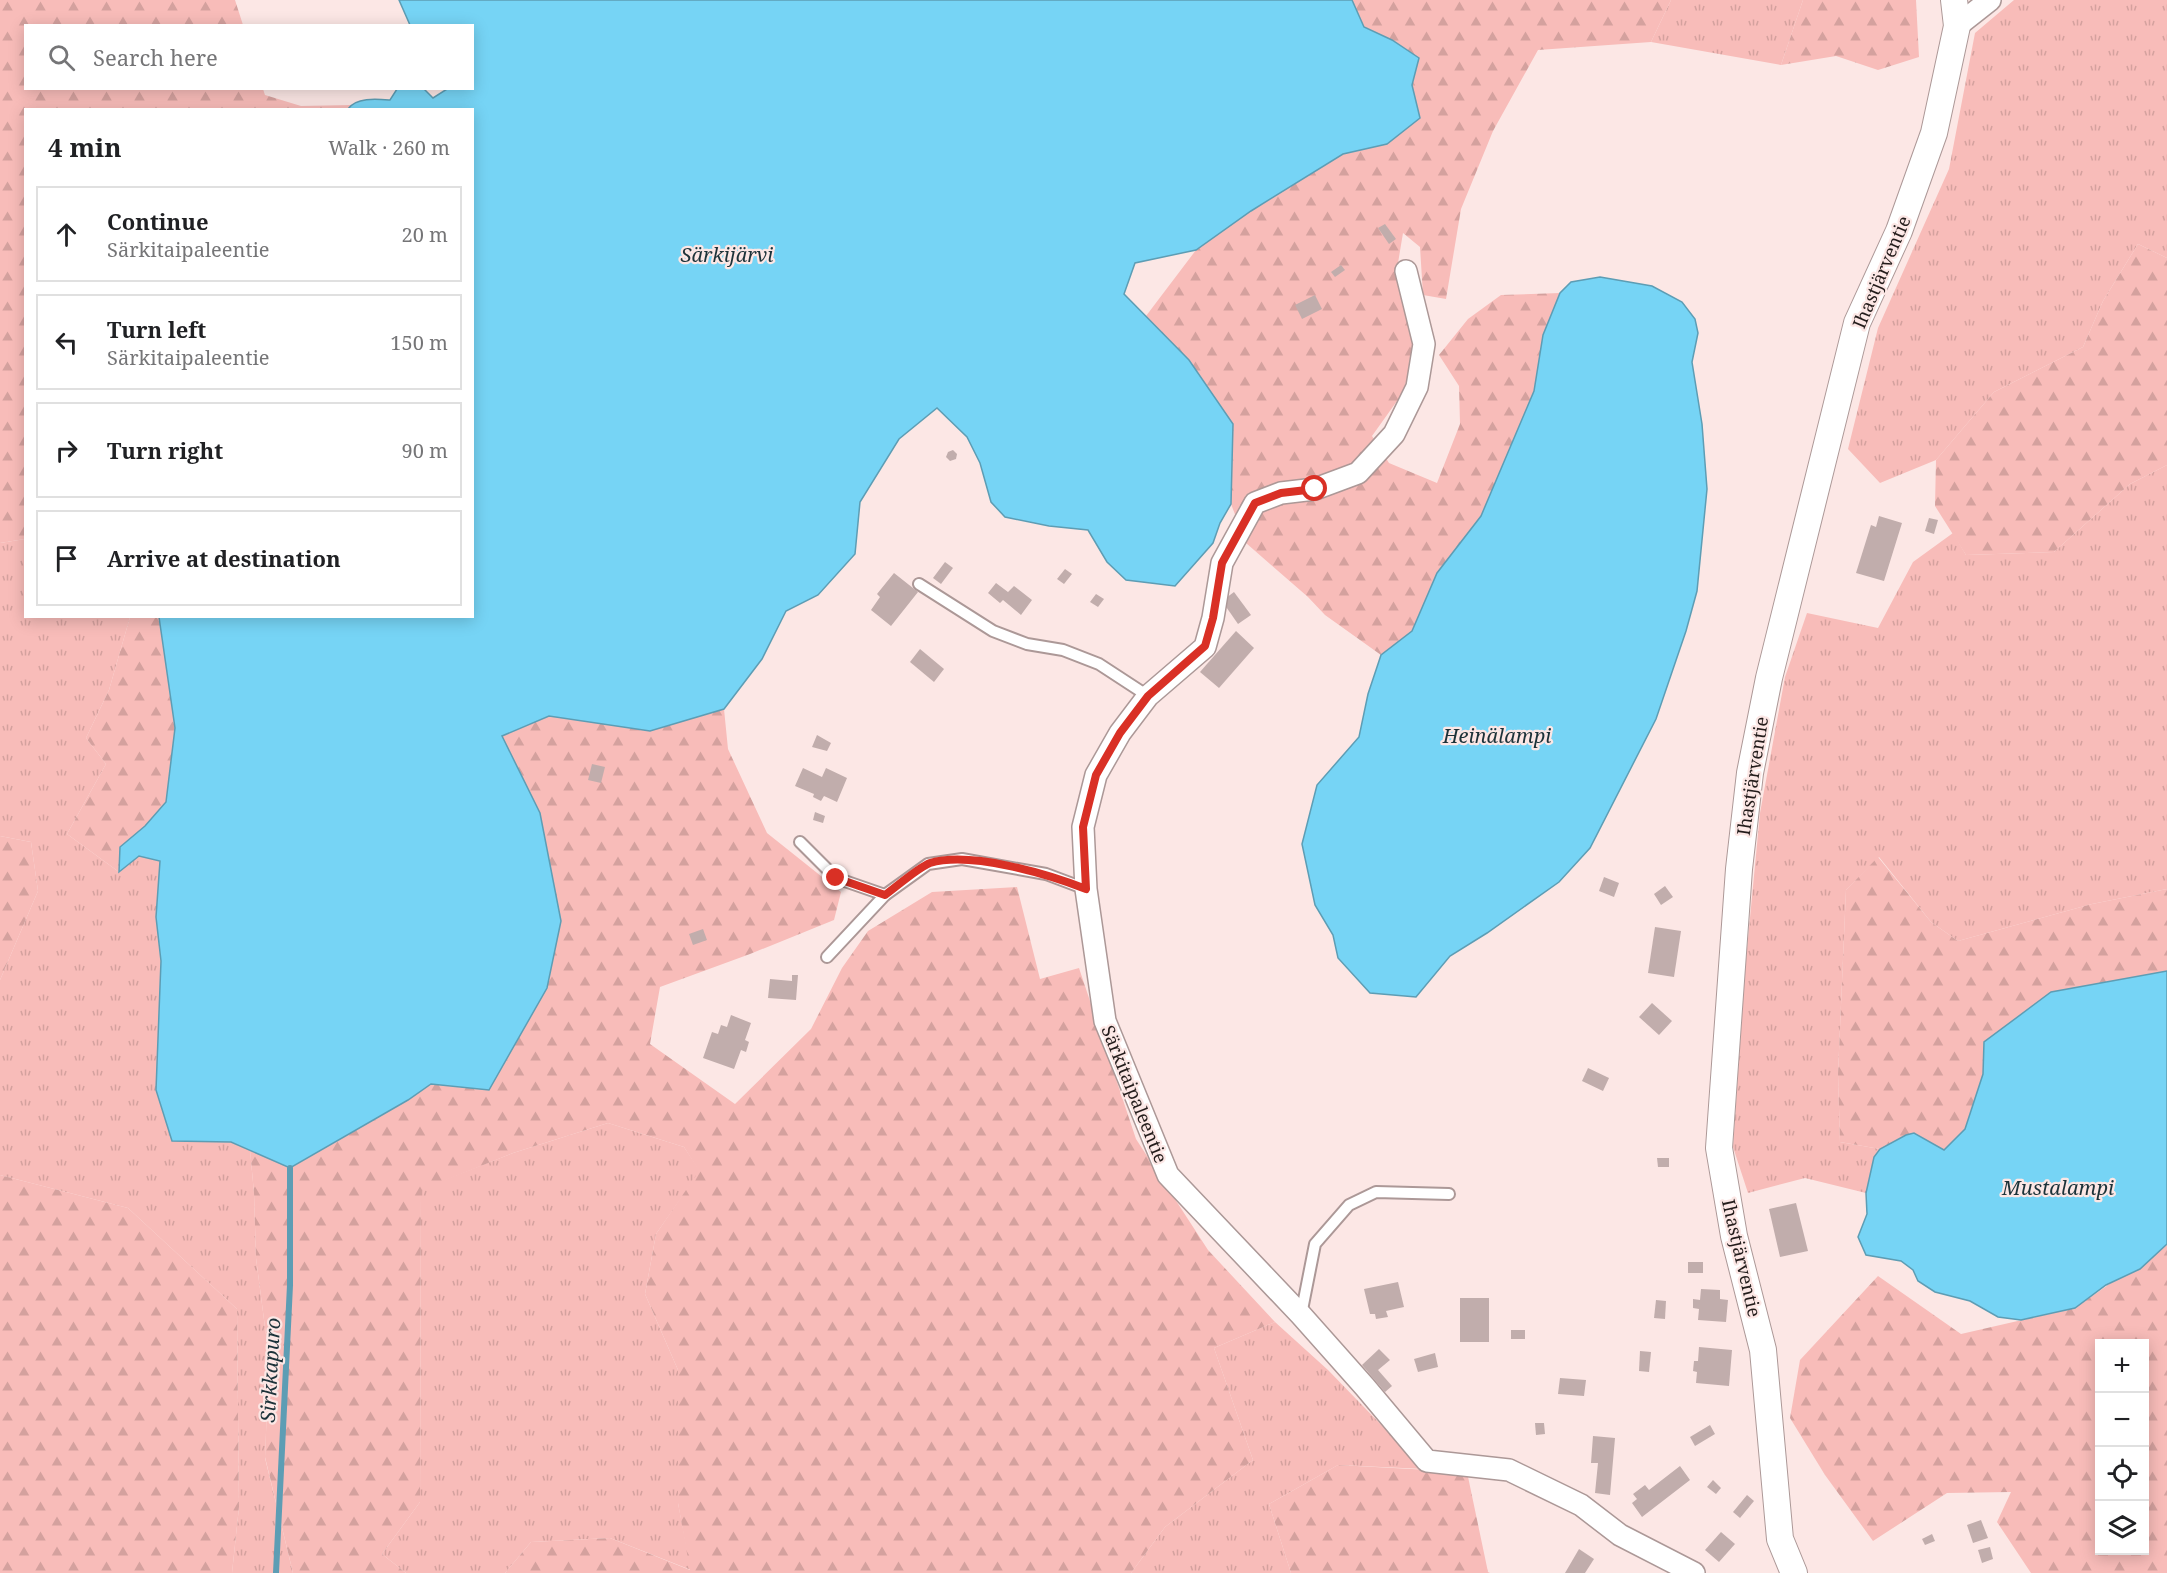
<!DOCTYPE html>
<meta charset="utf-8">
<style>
:root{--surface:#fff;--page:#f2f2f2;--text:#202124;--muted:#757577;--line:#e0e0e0}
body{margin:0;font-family:"Noto Serif",serif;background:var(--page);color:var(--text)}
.controls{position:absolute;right:18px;bottom:18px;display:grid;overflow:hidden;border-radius:0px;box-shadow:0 3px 15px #0003}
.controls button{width:54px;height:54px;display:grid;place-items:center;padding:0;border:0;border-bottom:2px solid var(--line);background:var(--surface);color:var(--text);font:30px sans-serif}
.stop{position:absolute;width:18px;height:18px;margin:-14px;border:4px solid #d93025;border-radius:50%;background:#fff}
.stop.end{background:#d93025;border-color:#fff;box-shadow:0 2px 6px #0008}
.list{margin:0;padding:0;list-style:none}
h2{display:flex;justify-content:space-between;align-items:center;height:78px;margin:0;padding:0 24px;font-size:26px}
h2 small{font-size:20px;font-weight:400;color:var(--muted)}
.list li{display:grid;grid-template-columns:39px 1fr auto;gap:18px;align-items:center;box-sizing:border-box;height:96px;margin:0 12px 12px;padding:0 12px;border:2px solid var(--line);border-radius:0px}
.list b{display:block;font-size:22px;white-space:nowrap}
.list p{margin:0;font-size:20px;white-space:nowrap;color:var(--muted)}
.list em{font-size:20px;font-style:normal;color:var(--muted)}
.icon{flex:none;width:33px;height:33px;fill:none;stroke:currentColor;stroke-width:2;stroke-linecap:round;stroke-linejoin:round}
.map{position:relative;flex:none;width:2167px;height:1573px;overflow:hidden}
.search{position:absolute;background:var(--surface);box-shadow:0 3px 15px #0003;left:24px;top:24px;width:450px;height:66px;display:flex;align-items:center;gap:15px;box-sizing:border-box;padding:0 21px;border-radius:0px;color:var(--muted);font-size:22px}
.panel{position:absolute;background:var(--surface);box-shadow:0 3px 15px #0003;left:24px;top:108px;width:450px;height:510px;border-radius:0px}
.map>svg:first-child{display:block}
.grass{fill:url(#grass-tufts)}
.forest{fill:url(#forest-firs);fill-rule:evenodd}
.water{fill:#76d4f5;stroke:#5d9db4;stroke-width:1.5}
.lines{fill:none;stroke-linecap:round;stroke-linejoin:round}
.stream{stroke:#5d9db4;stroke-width:6}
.building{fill:#c1adac}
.service-casing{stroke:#ac9897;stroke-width:14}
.minor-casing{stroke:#ac9897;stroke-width:24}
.tertiary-casing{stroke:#ac9897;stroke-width:28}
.service{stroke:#fff;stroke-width:10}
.minor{stroke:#fff;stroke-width:21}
.tertiary{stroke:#fff;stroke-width:26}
.route{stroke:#d93025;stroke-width:8}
.labels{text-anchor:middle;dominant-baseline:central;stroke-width:4.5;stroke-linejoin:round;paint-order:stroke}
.street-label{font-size:18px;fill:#231c1b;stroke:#fce7e5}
.water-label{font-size:20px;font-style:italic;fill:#1c3239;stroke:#fce7e5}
</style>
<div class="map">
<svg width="2167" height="1573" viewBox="0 0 2167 1573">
<defs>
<pattern id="grass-tufts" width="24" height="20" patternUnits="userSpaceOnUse" patternTransform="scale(1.5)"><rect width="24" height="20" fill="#f8bcb9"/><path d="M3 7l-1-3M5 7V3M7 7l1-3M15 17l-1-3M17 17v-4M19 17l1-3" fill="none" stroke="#d4a19e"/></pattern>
<pattern id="forest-firs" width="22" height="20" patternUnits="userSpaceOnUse" patternTransform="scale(1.5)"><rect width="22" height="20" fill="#f8bcb9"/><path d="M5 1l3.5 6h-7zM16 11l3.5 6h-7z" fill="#d4a19e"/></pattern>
</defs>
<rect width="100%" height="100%" fill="#fce7e5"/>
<g class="grass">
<path d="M1671,0H1803L1781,65L1651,42Z"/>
<path d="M2014,0H2167V258L2138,244L2103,301L2083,347L1994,392L1936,460L1880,483L1848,449L1878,328L1949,169L1975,33Z"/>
<path d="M2167,465V889L2092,904L1958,941L1931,922L1879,857L1846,890L1838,1074L1840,1142L1880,1149L1874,1157L1866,1193L1805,1178L1748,1193L1733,1147L1745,970L1760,813L1785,677L1807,613L1878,628L1913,562L1953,533L1966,555L2054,552L2130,484Z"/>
<path d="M25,539L26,616L130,617L109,690L86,738L106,764L67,834L119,872L139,856L160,861L156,917L161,961L156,1090L172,1141L231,1142L250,1150L254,1193L256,1258L269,1358L265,1458L293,1573H232L239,1507L237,1309L128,1208L0,1175V980L38,891L31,842L0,836V543Z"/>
<path d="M608,1123L684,1147L700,1171L656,1234L645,1294L678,1370V1503L691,1570L610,1538L531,1542L505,1573H406L382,1554L420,1502L421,1189L513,1153Z"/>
<path d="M1275,1322L1328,1370L1424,1469L1338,1465L1269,1504L1291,1573H1131L1165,1527L1253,1460L1214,1348Z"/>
</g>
<g class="forest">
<path d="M0,0H235L243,25L26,26V88L263,89L265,95L301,106L351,105L348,110H26L25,539L0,543Z"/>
<path d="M1352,0H1671L1651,42L1538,50L1493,131L1461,209L1446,299L1423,295L1420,247L1403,233L1396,275L1417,349L1402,394L1372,436L1389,463L1437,483L1460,424L1459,386L1439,355L1468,319L1501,295L1560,293L1543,335L1534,391L1481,516L1437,573L1412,631L1381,655L1325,615L1308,597L1246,543L1231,504L1233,424L1146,316L1196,250L1251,211L1343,154L1387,144L1412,85L1419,58L1392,40L1364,27Z"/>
<path d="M1803,0H1916L1919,57L1878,70L1836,56L1781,65Z"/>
<path d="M2138,244L2167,258V465L2130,484L2054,552L1966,555L1935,506L1936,460L1994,392L2083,347L2103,301Z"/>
<path d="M130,617H159L175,728L166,803L145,826L120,847L119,872L67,834L106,764L86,738L109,690Z"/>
<path d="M724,709L728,749L767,833L841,892L834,920L750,954L660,987L650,1044L735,1104L811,1029L842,968L868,931L932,892L1017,887L1040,979L1079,968L1136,1139L1208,1250L1275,1322L1214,1348L1253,1460L1165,1527L1131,1573H505L531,1542L610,1538L690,1570L678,1503V1370L645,1294L656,1234L699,1171L684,1147L608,1123L513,1153L421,1190L420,1502L382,1554L406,1573H293L265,1457L269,1358L256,1258L254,1193L250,1150L290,1168L408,1100L431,1084L489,1089L547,988L540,813L502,736L549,716L650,731Z"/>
<path d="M0,836L31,842L38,891L0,980Z"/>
<path d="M1878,857L1931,922L1958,941L2092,904L2167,889V971L2051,992L1984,1042L1983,1074L1965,1129L1944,1150L1914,1133L1906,1135L1880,1149L1840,1142L1838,1074L1846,890Z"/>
<path d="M0,1175L128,1208L237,1309L239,1507L232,1573H0Z"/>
<path d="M2167,1244V1573H2031L1997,1522L2011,1492L1947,1493L1873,1541L1825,1475L1790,1418L1800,1360L1878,1276L1961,1334L2075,1308ZM2100,1344H2144V1550H2100Z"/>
<path d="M1338,1465L1467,1472L1488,1572L1490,1573H1291L1269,1504Z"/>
</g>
<g class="water">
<path d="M399,0H1352L1364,27L1392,40L1419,58L1412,85L1420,118L1387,144L1343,154L1251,211L1196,250L1135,263L1124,294L1189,360L1233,424L1231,504L1220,523L1213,543L1175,586L1126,580L1107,562L1088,530L1049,526L1005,517L991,502L980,463L967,437L937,408L899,439L860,502L855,554L818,595L786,611L762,659L724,709L650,731L549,716L502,736L540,813L561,921L547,988L489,1090L431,1084L408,1100L290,1168L231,1142L172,1141L156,1090L161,961L156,917L160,861L139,856L119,872L120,847L145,826L166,802L175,728L159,617L472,616V110L348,109C356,97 377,99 390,100L397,89H424L433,98L447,89L472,88V26L410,25Z"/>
<path d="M1600,277L1652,286L1682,302L1695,319L1698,333L1692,362L1702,424L1707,489L1697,591L1686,631L1656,719L1590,848L1559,882L1487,933L1450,956L1416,997L1370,993L1338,958L1333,935L1315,905L1302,844L1317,785L1359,737L1368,694L1381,655L1412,631L1437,573L1481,516L1534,391L1543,335L1560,293L1571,282Z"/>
<path d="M2167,971V1244L2140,1269L2106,1285L2075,1308L2021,1320L1998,1317L1970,1301L1935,1292L1918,1281L1913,1270L1901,1261L1866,1255L1858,1237L1867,1214L1866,1193L1874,1157L1880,1149L1906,1135L1914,1133L1944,1150L1965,1129L1983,1074L1984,1042L2051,992Z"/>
</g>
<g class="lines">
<path class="stream" d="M276,1573L290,1285V1168"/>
</g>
<g class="building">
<path d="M1385,224L1396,239L1389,244L1378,228Z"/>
<path d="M1341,265L1345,270L1335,277L1331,272Z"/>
<path d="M1315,295L1322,309L1302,319L1295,305Z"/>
<path d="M953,450L957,454L956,459L950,461L946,457L948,452Z"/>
<path d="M1879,516L1902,523L1884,581L1856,573L1871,525L1876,527Z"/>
<path d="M1929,518L1938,520L1934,534L1925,531Z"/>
<path d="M945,562L953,568L941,584L933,578Z"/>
<path d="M1065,569L1072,574L1064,584L1057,579Z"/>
<path d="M894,573L918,592L891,626L871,610L880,597L877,594Z"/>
<path d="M996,583L1008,592L1014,586L1032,600L1021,615L1003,600L1000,603L988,593Z"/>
<path d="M1234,592L1251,615L1238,624L1222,601Z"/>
<path d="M1096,594L1104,599L1098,607L1090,602Z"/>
<path d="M1236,631L1254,648L1219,688L1200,672Z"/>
<path d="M920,649L944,669L934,682L910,662Z"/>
<path d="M817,735L831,743L827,751L812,747Z"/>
<path d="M592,764L605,767L601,783L588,780Z"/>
<path d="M803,768L822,777L826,768L847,778L837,802L824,796L821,801L813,797L814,794L795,786Z"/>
<path d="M815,812L825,816L823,823L813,820Z"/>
<path d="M1604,877L1619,883L1614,897L1599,891Z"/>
<path d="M1665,886L1673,897L1661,905L1654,894Z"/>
<path d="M1655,927L1681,931L1674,977L1648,973Z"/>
<path d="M703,929L707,940L693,945L689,934Z"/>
<path d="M792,975H798L796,1000L768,998L770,979L792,981Z"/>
<path d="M1652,1003L1672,1021L1659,1035L1639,1017Z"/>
<path d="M731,1015L751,1023L745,1040L749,1042L746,1052L741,1050L734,1069L703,1058L712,1032L718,1034L721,1025L727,1027Z"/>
<path d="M1588,1068L1609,1078L1603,1091L1582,1081Z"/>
<path d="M1657,1158H1669V1167H1658Z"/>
<path d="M1796,1203L1808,1251L1780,1257L1769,1209Z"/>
<rect x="1688" y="1262" width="15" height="11"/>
<path d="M1398,1282L1404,1307L1386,1311L1388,1317L1376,1319L1375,1314H1370L1364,1289Z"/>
<path d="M1701,1289L1720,1290V1299L1728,1300L1726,1322L1698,1320L1699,1309L1693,1308V1299L1700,1300Z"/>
<rect x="1460" y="1298" width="29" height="44"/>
<path d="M1656,1300L1666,1301L1665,1319L1654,1318Z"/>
<rect x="1511" y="1330" width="14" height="9"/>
<path d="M1699,1347L1732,1350L1729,1386L1696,1383L1697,1372L1693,1371L1694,1361H1698Z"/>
<path d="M1379,1349L1390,1360L1378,1370L1392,1386L1385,1392L1362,1365Z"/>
<path d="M1640,1351L1651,1352L1649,1372L1639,1371Z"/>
<path d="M1435,1353L1438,1367L1418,1372L1414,1359Z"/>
<path d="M1560,1378L1586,1380L1584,1396L1558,1394Z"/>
<path d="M1535,1423H1544L1545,1434L1536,1435Z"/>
<path d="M1710,1425L1715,1434L1695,1446L1690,1437Z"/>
<path d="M1593,1436L1615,1438L1610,1495L1595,1493L1598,1463H1591Z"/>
<path d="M1680,1466L1690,1480L1642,1517L1632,1503L1637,1499L1633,1494L1645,1485L1649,1490Z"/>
<path d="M1713,1480L1721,1488L1716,1494L1707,1487Z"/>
<path d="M1747,1495L1754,1501L1740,1518L1733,1512Z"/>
<path d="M1981,1520L1988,1538L1973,1543L1967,1525Z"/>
<path d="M1721,1532L1735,1544L1719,1562L1705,1550Z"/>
<path d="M1932,1534L1935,1541L1925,1545L1922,1539Z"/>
<path d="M1990,1547L1993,1559L1982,1563L1978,1550Z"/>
<path d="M1579,1549L1594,1559L1585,1573H1565Z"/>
</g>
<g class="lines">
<g class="service-casing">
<g id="service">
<path d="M919,584L993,631L1027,644L1063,650L1099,664L1148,696"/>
<path d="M800,842L836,878L885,895"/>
<path d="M827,957L885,895L928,864L962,859L1046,874L1086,889"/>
<path d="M1301,1315L1315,1244L1349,1205L1376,1192L1449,1194"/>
</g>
</g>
<g class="minor-casing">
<g id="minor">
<path d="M1957,26L1990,0"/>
<path d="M1406,271L1424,344L1417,387L1394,434L1358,473L1315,489L1281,493L1255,503L1222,563L1213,618L1205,647L1148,696L1120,733L1096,775L1083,827L1086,889L1105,1021L1168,1175L1301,1315L1365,1387L1427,1461L1509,1470L1581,1505L1620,1535L1694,1573"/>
</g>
</g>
<g class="tertiary-casing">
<path id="tertiary" d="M1794,1573L1780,1539L1763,1350L1734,1236L1719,1148L1739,869L1750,773L1769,678L1857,323L1899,231L1934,133L1957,26L1954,0"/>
</g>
<use href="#service" class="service"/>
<use href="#minor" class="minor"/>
<use href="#tertiary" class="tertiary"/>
</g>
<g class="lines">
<path class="route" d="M836,878L885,895C896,887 919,867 930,863C971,851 1047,874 1086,889L1083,827L1096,775L1120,733L1148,696L1205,646L1213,618L1222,563L1255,503L1281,493L1315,489"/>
</g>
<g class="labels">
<g class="street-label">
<text transform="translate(1881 272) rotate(-67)">Ihastjärventie</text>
<text transform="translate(1752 776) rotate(-81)">Ihastjärventie</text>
<text transform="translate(1135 1094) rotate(68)">Särkitaipaleentie</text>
<text transform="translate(1742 1258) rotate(77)">Ihastjärventie</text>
</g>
<g class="water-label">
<text x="727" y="254">Särkijärvi</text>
<text x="1497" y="735">Heinälampi</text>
<text x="2058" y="1187">Mustalampi</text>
<text transform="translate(270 1370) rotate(-87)">Sirkkapuro</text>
</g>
</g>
</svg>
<div class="controls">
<button>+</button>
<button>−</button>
<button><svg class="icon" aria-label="locate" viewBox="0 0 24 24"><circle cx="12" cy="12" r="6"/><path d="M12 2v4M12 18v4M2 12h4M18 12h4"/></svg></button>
<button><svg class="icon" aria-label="layers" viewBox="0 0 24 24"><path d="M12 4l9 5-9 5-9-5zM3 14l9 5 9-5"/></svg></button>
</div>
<div class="stop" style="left:1315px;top:489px"></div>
<div class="stop end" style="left:836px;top:878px"></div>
<div class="search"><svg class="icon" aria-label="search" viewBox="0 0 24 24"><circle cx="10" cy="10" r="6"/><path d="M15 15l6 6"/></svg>Search here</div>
<section class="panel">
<h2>4 min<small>Walk · 260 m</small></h2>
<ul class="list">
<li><svg class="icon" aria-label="ahead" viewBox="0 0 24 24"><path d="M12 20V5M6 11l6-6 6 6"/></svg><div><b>Continue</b><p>Särkitaipaleentie</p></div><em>20 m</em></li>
<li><svg class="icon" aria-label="left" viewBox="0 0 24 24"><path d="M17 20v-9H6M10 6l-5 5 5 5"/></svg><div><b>Turn left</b><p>Särkitaipaleentie</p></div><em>150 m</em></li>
<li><svg class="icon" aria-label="right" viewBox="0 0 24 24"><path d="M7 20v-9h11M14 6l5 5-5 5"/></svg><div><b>Turn right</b></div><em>90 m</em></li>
<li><svg class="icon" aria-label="arrive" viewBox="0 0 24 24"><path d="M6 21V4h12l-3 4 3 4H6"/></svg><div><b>Arrive at destination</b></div></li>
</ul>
</section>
</div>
